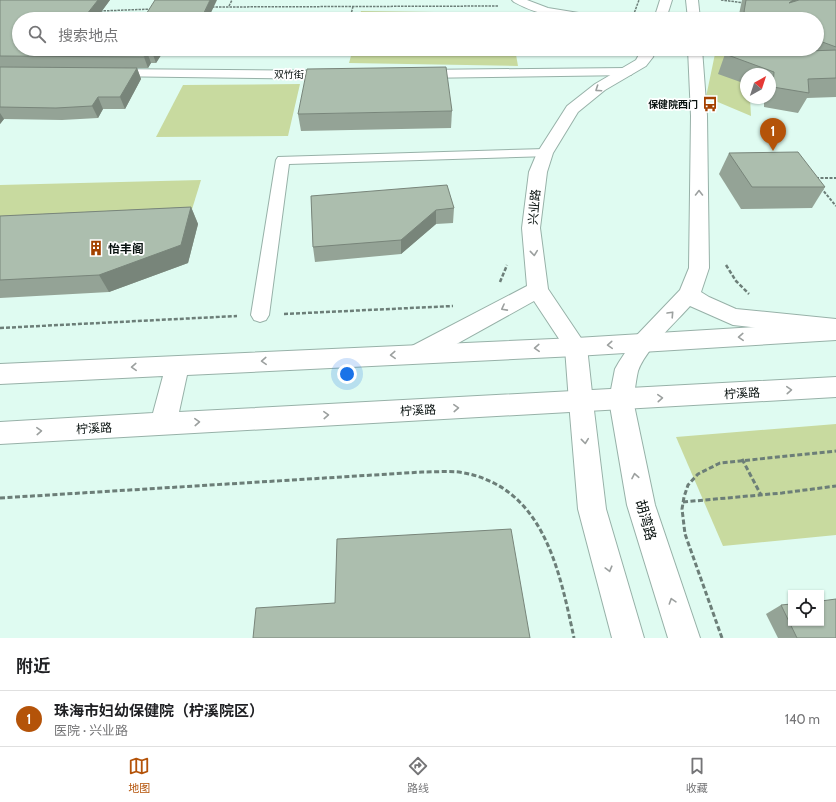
<!DOCTYPE html>
<html lang="zh">
<meta charset="utf-8">
<style>
:root{--surface:#fff;--page:#f6f6f6;--text:#202124;--muted:#757577;--line:#e0e0e0;--accent:#b45309}
body{margin:0;font-family:Cabin,"Noto Sans SC",sans-serif;background:var(--page);color:var(--text)}
.controls{position:absolute;right:12px;bottom:12px;display:grid;overflow:hidden;border-radius:0px;box-shadow:0 1px 3px #0004}
.controls button{width:36px;height:36px;display:grid;place-items:center;padding:0;border:0;border-bottom:1px solid var(--line);background:var(--surface);color:var(--text);font:20px sans-serif}
.compass{position:absolute;left:740px;top:68px;width:36px;height:36px;border-radius:50%;background:var(--surface);box-shadow:0 1px 3px #0004;rotate:39deg}
.you{position:absolute;left:347px;top:374px;width:14px;height:14px;margin:-10px;border:3px solid #fff;border-radius:50%;background:#1a73e8;box-shadow:0 0 0 6px #1a73e833}
.badge{display:grid;place-items:center;width:26px;height:26px;border-radius:50%;background:var(--accent);color:#fff;font-size:13px;font-weight:700}
.pin{position:absolute;translate:-50% -33px;filter:drop-shadow(0 1px 2px #0008)}
.pin::after{content:'';position:absolute;top:21px;width:14px;height:12px;background:inherit;clip-path:polygon(0 0,100% 0,50% 100%)}
.list{margin:0;padding:0;list-style:none}
h2{display:flex;justify-content:space-between;align-items:center;height:52px;margin:0;padding:0 16px;font-size:17px}
h2 small{font-size:13px;font-weight:400;color:var(--muted)}
.list li{display:grid;grid-template-columns:26px 1fr auto;gap:12px;align-items:center;box-sizing:border-box;height:56px;padding:0 16px;border-top:1px solid var(--line)}
.list b{display:block;font-size:15px;white-space:nowrap}
.list p{margin:0;font-size:13px;white-space:nowrap;color:var(--muted)}
.list em{font-size:13px;font-style:normal;color:var(--muted)}
.icon{flex:none;width:22px;height:22px;fill:none;stroke:currentColor;stroke-width:2;stroke-linecap:round;stroke-linejoin:round}
.map{position:relative;flex:none;width:836px;height:638px;overflow:hidden}
.search{position:absolute;background:var(--surface);box-shadow:0 1px 3px #0004;left:12px;right:12px;top:12px;height:44px;display:flex;align-items:center;gap:10px;box-sizing:border-box;padding:0 14px;border-radius:22px;color:var(--muted);font-size:15px}
.sheet{height:108px;background:var(--surface)}
nav{display:flex;justify-content:space-around;align-items:center;box-sizing:border-box;height:56px;border-top:1px solid var(--line);background:var(--surface);font-size:11px;color:var(--muted)}
nav a{display:grid;justify-items:center;gap:2px}
nav .on{color:var(--accent)}
.map>svg:first-child{display:block}
.green{fill:#c8da9f}
.lines{fill:none;stroke-linecap:round;stroke-linejoin:round}
.service-casing{stroke:#97b1a8;stroke-width:2}
.minor-casing{stroke:#97b1a8;stroke-width:2}
.tertiary-casing{stroke:#97b1a8;stroke-width:2}
.secondary-casing{stroke:#97b1a8;stroke-width:2}
.primary-casing{stroke:#97b1a8;stroke-width:2}
.path-far3{stroke:#6c7e78;stroke-width:1.5;stroke-dasharray:2.5 1;stroke-linecap:butt}
.path-far2{stroke:#6c7e78;stroke-width:2;stroke-dasharray:3 1.5;stroke-linecap:butt}
.path-far1{stroke:#6c7e78;stroke-width:2.5;stroke-dasharray:4 2;stroke-linecap:butt}
.path{stroke:#6c7e78;stroke-width:3;stroke-dasharray:5 2.5;stroke-linecap:butt}
.service{fill:#fff;fill-rule:evenodd}
.minor{fill:#fff;fill-rule:evenodd}
.tertiary{fill:#fff;fill-rule:evenodd}
.secondary{fill:#fff;fill-rule:evenodd}
.primary{fill:#fff;fill-rule:evenodd}
.wall{fill:#94a396}
.shaded-wall{fill:#78857a}
.building{fill:#acbeae;stroke:#78857a}
.oneway{stroke:#9ca09f}
.labels{text-anchor:middle;dominant-baseline:central;stroke-width:3.5;stroke-linejoin:round;paint-order:stroke}
.far-street-label{font-size:10px;fill:#08110f;stroke:#fff}
.far-poi-label{font-size:10px;font-weight:bold;fill:#08110f;stroke:#fff;text-anchor:end}
.street-label{font-size:12px;fill:#08110f;stroke:#fff}
.poi-label{font-size:12px;font-weight:bold;fill:#08110f;stroke:#fff;text-anchor:start}
.near-street-label{font-size:14px;fill:#08110f;stroke:#fff}
</style>
<div class="map">
<svg width="836" height="638" viewBox="0 0 836 638">
<rect width="100%" height="100%" fill="#dffbf1"/>
<g class="green">
<path d="M361,11L508,13L509,19H359Z"/>
<path d="M187,12L182,19H19L0,13L45,16Z"/>
<path d="M353,49H515L518,66L349,63Z"/>
<path d="M716,49H742L739,80L746,85V98H750L751,116L706,97Z"/>
<path d="M300,84L288,136L156,137L183,85Z"/>
<path d="M201,180L189,219L0,225V185Z"/>
<path d="M836,424V535L723,546L676,437Z"/>
</g>
<g class="lines">
<g class="service-casing">
<path id="service" d="M545,149L550,150L552,153L550,156L289,164L269,315L266,320L260,322L254,320L251,315L276,160L278,157Z"/>
</g>
<g class="minor-casing">
<g id="minor">
<path d="M512,0H527L548,8L591,15L595,16L597,19C567,19 541,17 514,2Z"/>
<path d="M626,68L631,69L633,72L631,75L417,78L412,77L410,74L412,71L417,70Z"/>
<path d="M109,69L336,71L341,72L343,75L341,78L336,79L104,76L102,73L104,70Z"/>
</g>
</g>
<g class="tertiary-casing">
<g id="tertiary">
<path d="M621,390L630,393L633,400L655,505L700,638H668L627,505L609,400L612,393Z"/>
<path d="M581,391L590,395L593,402L606,509L644,638H612L578,509L569,402L572,395Z"/>
</g>
</g>
<g class="secondary-casing">
<g id="secondary">
<path d="M660,0H672L666,19H654Z"/>
<path d="M686,0H698L700,19H688Z"/>
<path d="M642,49H656L653,57L646,66L605,90L578,112L553,153L547,172L540,228L548,289L587,347L593,402L590,409L581,413L572,409L569,402L565,348L534,301L426,361L418,363L410,361L406,354L410,347L527,286L522,228L529,172L537,153L567,106L595,84L636,60Z"/>
<path d="M688,49H702L707,116L709,268L701,292L709,297L736,309L836,319V337L733,325L690,306C675,323 645,350 638,371C635,384 635,396 630,407L621,410L612,407L609,400L615,369L619,362L636,336L680,290L689,268L691,116Z"/>
</g>
</g>
<g class="primary-casing">
<path id="primary" d="M836,322V340L576,356L187,375L179,412L836,377V397L0,444V422L153,413L163,376L0,384V364L576,338Z"/>
</g>
<g class="path-far3">
<path d="M721,0L745,3"/>
<path d="M229,6L232,0"/>
<path d="M212,7L499,6"/>
<path d="M100,11L153,9"/>
<path d="M350,19L353,6"/>
<path d="M632,19L639,0"/>
<path d="M764,49L787,52"/>
<path d="M345,56L346,49"/>
</g>
<g class="path-far2">
<path d="M816,178H836"/>
<path d="M821,188L836,206"/>
</g>
<g class="path-far1">
<path d="M726,265L736,281L749,294"/>
<path d="M500,282L507,265"/>
<path d="M284,314L453,306"/>
<path d="M0,328L237,316"/>
</g>
<g class="path">
<path d="M742,459L761,495"/>
<path d="M0,498L422,472C434,472 447,471 459,472C543,485 559,568 574,638"/>
<path d="M683,502L782,493L836,486"/>
<path d="M722,638L685,534L682,509L684,497L688,485L698,474L720,463L836,451"/>
</g>
<use href="#service" class="service"/>
<use href="#minor" class="minor"/>
<use href="#tertiary" class="tertiary"/>
<use href="#secondary" class="secondary"/>
<use href="#primary" class="primary"/>
</g>
<g class="wall">
<path d="M0,0H110L96,19H19V49H165L156,63H151L148,68H137L141,79L125,109H103L98,118L62,120L4,119L0,124Z"/>
<path d="M742,0H836V97L807,98L798,113L764,107V98H770V74H746V84L718,74L725,54L791,52L784,49H817V19H738Z"/>
<path d="M452,111L451,128L301,131L298,114Z"/>
<path d="M729,153L825,187L812,208L741,209L719,174Z"/>
<path d="M311,196L454,208L453,223L436,224L401,254L315,262L313,247Z"/>
<path d="M191,207L198,224L188,263L109,292L0,298V216Z"/>
<path d="M781,605L836,638H778L766,614Z"/>
</g>
<g class="shaded-wall">
<path d="M98,0H110L96,19H83Z"/>
<path d="M210,0H217L208,19H201Z"/>
<path d="M793,0H805L789,3Z"/>
<path d="M154,49H165L156,63L152,52Z"/>
<path d="M147,52L151,63L148,68L144,57Z"/>
<path d="M137,68L141,79L125,109L120,97Z"/>
<path d="M98,97L103,109L98,118L92,106Z"/>
<path d="M0,113L4,119L0,124Z"/>
<path d="M191,207L198,224L188,263L109,292L99,275Z"/>
<path d="M436,210V224L401,254V240Z"/>
</g>
<g class="building">
<path d="M0,0H98L83,19H19V49H154L152,52H147L144,57L0,56Z"/>
<path d="M155,0H210L201,19H143Z"/>
<path d="M746,0H793L789,3L799,0H836V47L817,40V19H763L744,12Z"/>
<path d="M836,50V78L808,79L809,93L773,87L774,72L725,54Z"/>
<path d="M0,67L137,68L120,97H98L92,106L56,108L0,107Z"/>
<path d="M446,67L452,111L298,114L307,69Z"/>
<path d="M798,152L825,187H752L729,153Z"/>
<path d="M447,185L454,208L436,210L401,240L313,247L311,196Z"/>
<path d="M191,207L181,245L99,275L0,280V216Z"/>
<path d="M511,529L530,638H253L256,608L335,603L337,539Z"/>
<path d="M836,599V638H797L781,605L791,604V623H821V601Z"/>
</g>
<defs><path id="oneway-chevron" d="M-2-3.5L2.5 0L-2 3.5" fill="none" stroke-width="1.6" stroke-linecap="round" stroke-linejoin="round"/></defs>
<g class="oneway">
<use href="#oneway-chevron" transform="translate(598 89) rotate(146)"/>
<use href="#oneway-chevron" transform="translate(699 193) rotate(-90)"/>
<use href="#oneway-chevron" transform="translate(534 253) rotate(84)"/>
<use href="#oneway-chevron" transform="translate(504 308) rotate(152)"/>
<use href="#oneway-chevron" transform="translate(671 314) rotate(-47)"/>
<use href="#oneway-chevron" transform="translate(741 337) rotate(177)"/>
<use href="#oneway-chevron" transform="translate(610 345) rotate(176)"/>
<use href="#oneway-chevron" transform="translate(537 348) rotate(177)"/>
<use href="#oneway-chevron" transform="translate(393 355) rotate(177)"/>
<use href="#oneway-chevron" transform="translate(264 361) rotate(177)"/>
<use href="#oneway-chevron" transform="translate(134 367) rotate(177)"/>
<use href="#oneway-chevron" transform="translate(789 390) rotate(-4)"/>
<use href="#oneway-chevron" transform="translate(660 398) rotate(-4)"/>
<use href="#oneway-chevron" transform="translate(456 408) rotate(-3)"/>
<use href="#oneway-chevron" transform="translate(326 415) rotate(-3)"/>
<use href="#oneway-chevron" transform="translate(197 422) rotate(-3)"/>
<use href="#oneway-chevron" transform="translate(39 431) rotate(-3)"/>
<use href="#oneway-chevron" transform="translate(585 441) rotate(84)"/>
<use href="#oneway-chevron" transform="translate(635 476) rotate(-101)"/>
<use href="#oneway-chevron" transform="translate(609 569) rotate(75)"/>
<use href="#oneway-chevron" transform="translate(672 601) rotate(-108)"/>
</g>
<defs>
<g id="bus-bare" transform="scale(1.2)"><path d="M-5-6H5V4H4V6H2V4H-2V6H-4V4H-5ZM-3.5-4V0h7V-4ZM-3.5 1.2v1.5H-2V1.2ZM2 1.2v1.5H3.5V1.2Z" fill="#a34100" stroke="#fff" stroke-width="2.5" paint-order="stroke"/></g>
<g id="building-bare" transform="scale(1.2)"><path d="M-4-6H4V6H1V3H-1V6H-4ZM-2.5-4.3h1.7v1.8h-1.7ZM.8-4.3h1.7v1.8H.8ZM-2.5-1h1.7V.8h-1.7ZM.8-1h1.7V.8H.8Z" fill="#a34100" stroke="#fff" stroke-width="2.5" paint-order="stroke"/></g>
</defs>
<g fill-rule="evenodd">
<use href="#bus-bare" x="710" y="104"/>
<use href="#building-bare" x="96" y="248"/>
</g>
<g class="labels">
<g class="far-street-label">
<text x="289" y="74">双竹街</text>
</g>
<g class="far-poi-label">
<text x="698" y="104">保健院西门</text>
</g>
<g class="street-label">
<text transform="translate(534 207) rotate(-85)">兴业路</text>
<text transform="translate(742 393) rotate(-3)">柠溪路</text>
<text transform="translate(418 410) rotate(-3)">柠溪路</text>
<text transform="translate(94 428) rotate(-3)">柠溪路</text>
</g>
<g class="poi-label">
<text x="108" y="248">怡丰阁</text>
</g>
<g class="near-street-label">
<text transform="translate(646 520) rotate(74)">胡湾路</text>
</g>
</g>
</svg>
<div class="controls">
<button><svg class="icon" aria-label="locate" viewBox="0 0 24 24"><circle cx="12" cy="12" r="6"/><path d="M12 2v4M12 18v4M2 12h4M18 12h4"/></svg></button>
</div>
<svg class="compass" viewBox="-18 -18 36 36"><path d="M0-13l5 13h-10z" fill="#e53935"/><path d="M0 13l5-13h-10z" fill="#757577"/></svg>
<div class="you"></div>
<div class="pin badge" style="left:773px;top:151px">1</div>
<div class="search"><svg class="icon" aria-label="search" viewBox="0 0 24 24"><circle cx="10" cy="10" r="6"/><path d="M15 15l6 6"/></svg>搜索地点</div>
</div>
<section class="sheet">
<h2>附近<small></small></h2>
<ul class="list">
<li><span class="badge">1</span><div><b>珠海市妇幼保健院（柠溪院区）</b><p>医院 · 兴业路</p></div><em>140 m</em></li>
</ul>
</section>
<nav>
<a class="on"><svg class="icon" aria-label="map" viewBox="0 0 24 24"><path d="M3 6l6-2 6 2 6-2v14l-6 2-6-2-6 2zM9 4v14M15 6v14"/></svg>地图</a>
<a><svg class="icon" aria-label="directions" viewBox="0 0 24 24"><path d="M12 3l9 9-9 9-9-9zM9 14v-3h6M13 9l2 2-2 2"/></svg>路线</a>
<a><svg class="icon" aria-label="saved" viewBox="0 0 24 24"><path d="M7 4h10v16l-5-4-5 4z"/></svg>收藏</a>
</nav>
